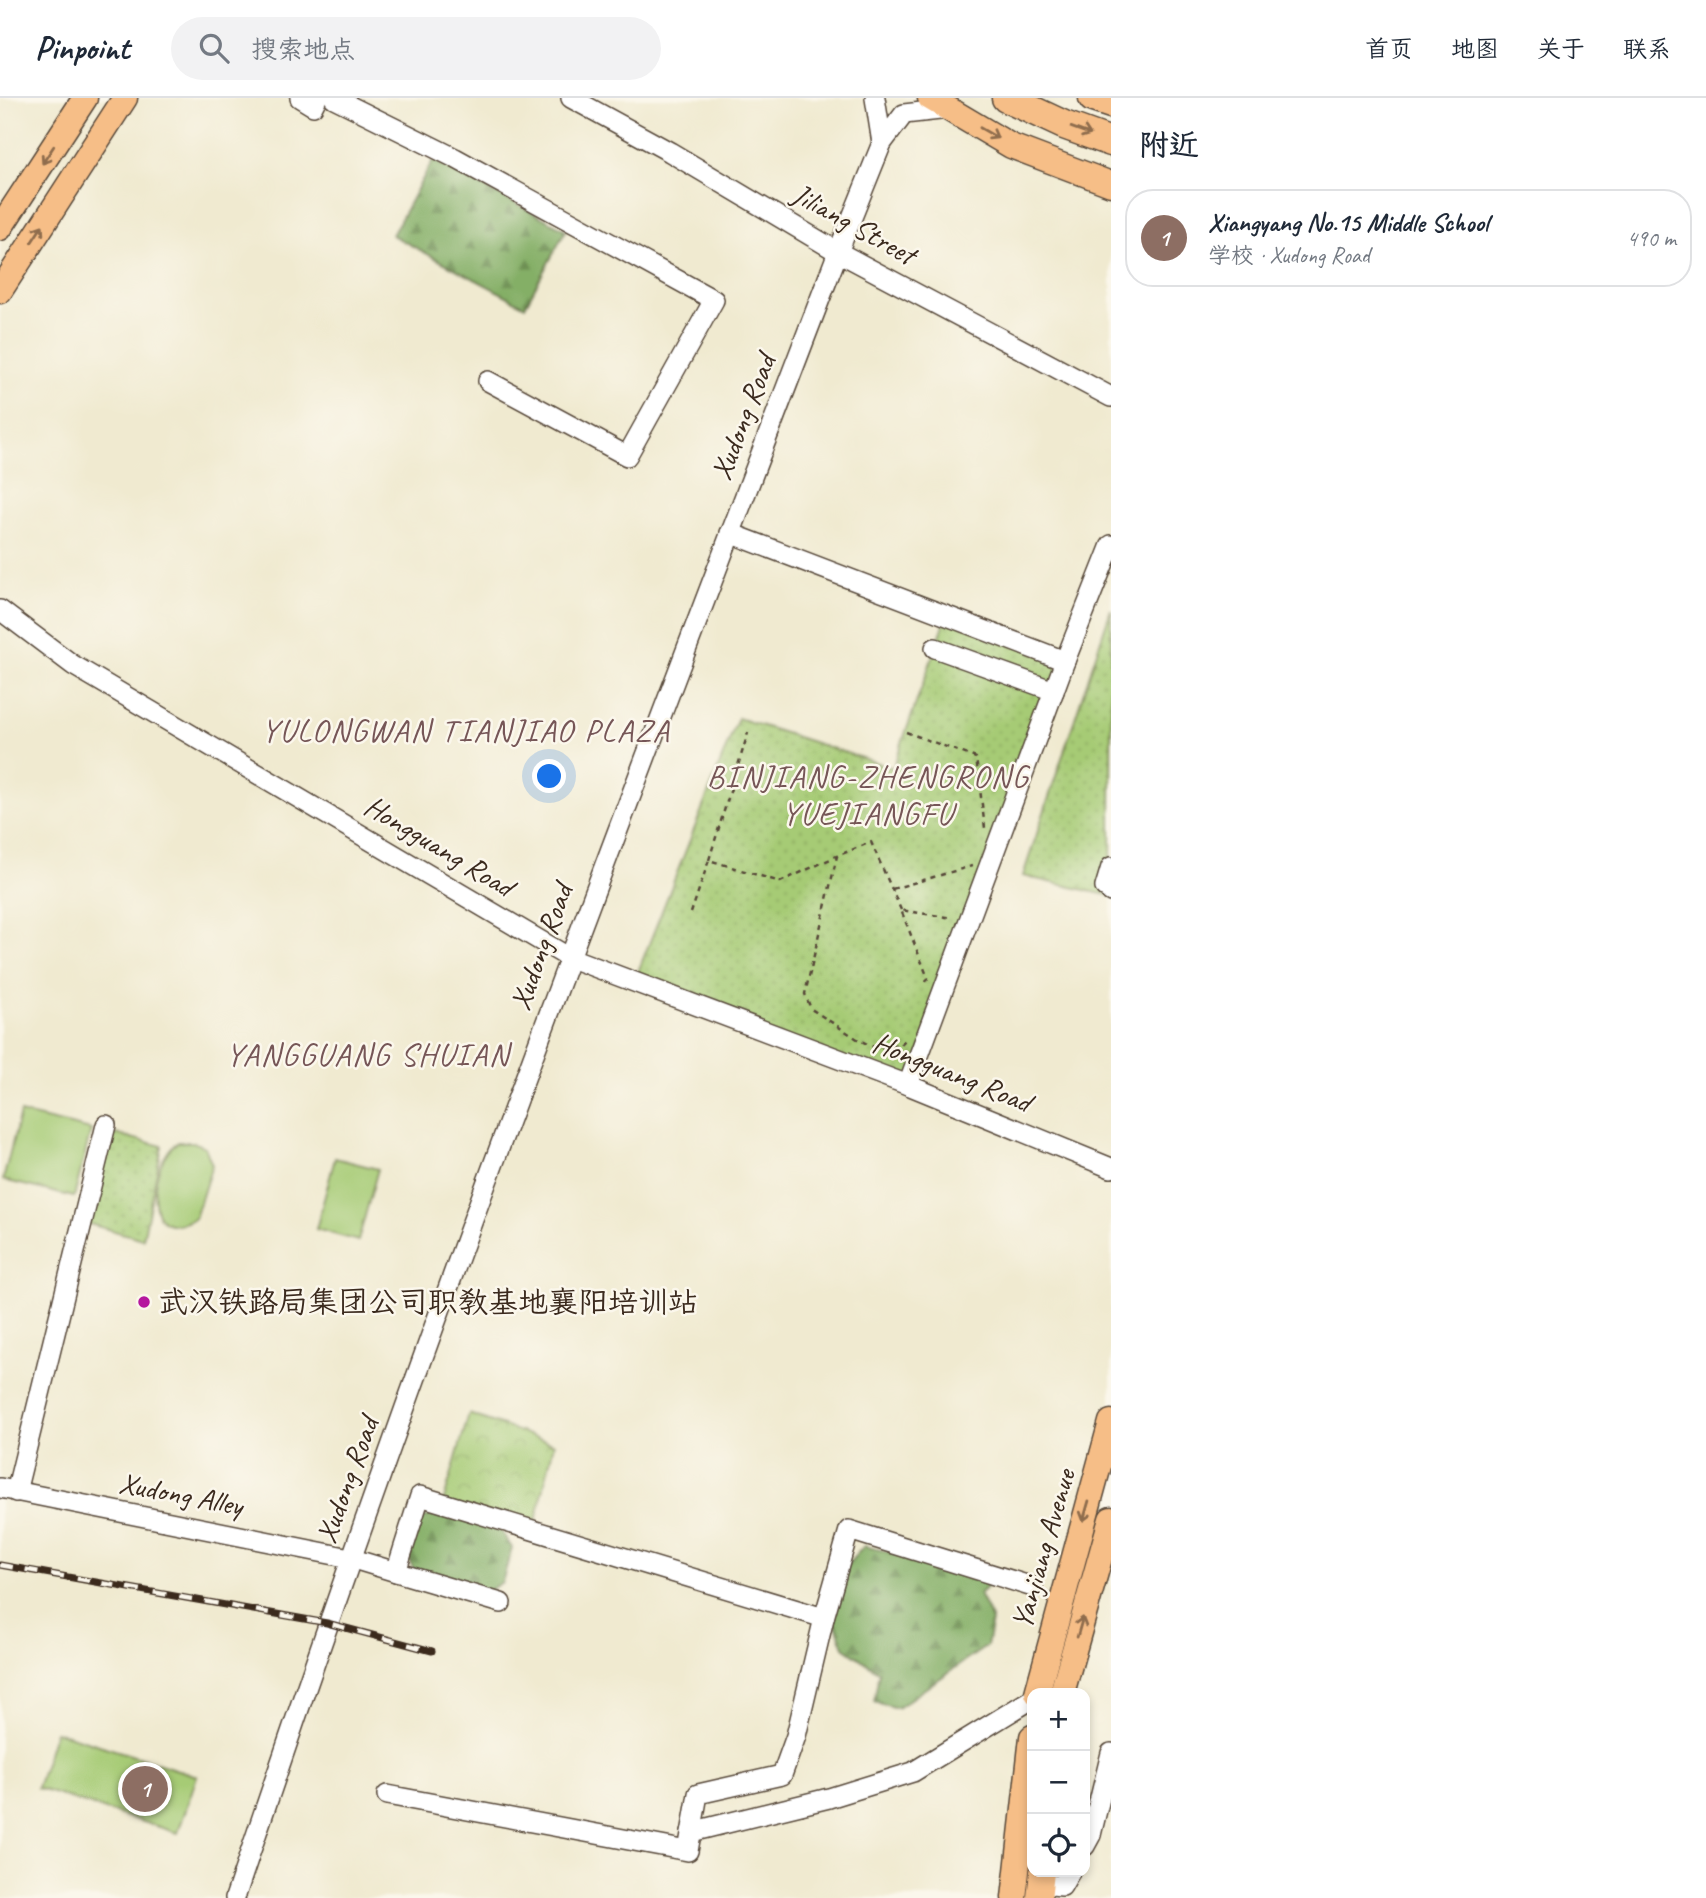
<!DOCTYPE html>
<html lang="zh">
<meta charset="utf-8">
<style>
:root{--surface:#fff;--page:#f2f2f3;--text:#1f2937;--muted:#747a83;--line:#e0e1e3;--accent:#b5179e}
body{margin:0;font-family:Caveat,"LXGW WenKai TC",sans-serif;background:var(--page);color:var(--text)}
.controls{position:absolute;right:21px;bottom:21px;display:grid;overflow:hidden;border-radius:14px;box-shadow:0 4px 10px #0003}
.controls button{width:63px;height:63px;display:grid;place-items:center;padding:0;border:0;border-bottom:2px solid var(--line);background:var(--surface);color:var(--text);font:35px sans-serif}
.you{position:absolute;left:550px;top:679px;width:24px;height:24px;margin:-18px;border:5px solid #fff;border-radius:50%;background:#1a73e8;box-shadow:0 0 0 10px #1a73e833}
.badge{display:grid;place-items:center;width:46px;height:46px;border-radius:50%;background:var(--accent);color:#fff;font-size:23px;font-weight:700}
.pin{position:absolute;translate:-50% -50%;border:4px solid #fff;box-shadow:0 2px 7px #0006}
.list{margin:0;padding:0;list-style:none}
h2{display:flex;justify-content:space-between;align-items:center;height:91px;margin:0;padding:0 28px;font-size:30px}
h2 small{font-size:23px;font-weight:400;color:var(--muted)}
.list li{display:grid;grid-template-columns:46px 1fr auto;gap:21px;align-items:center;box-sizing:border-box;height:98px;margin:0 14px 14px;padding:0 14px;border:2px solid var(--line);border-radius:28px}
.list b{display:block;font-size:26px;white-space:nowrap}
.list p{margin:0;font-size:23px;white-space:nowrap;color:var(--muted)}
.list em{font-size:23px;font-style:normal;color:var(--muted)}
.icon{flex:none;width:38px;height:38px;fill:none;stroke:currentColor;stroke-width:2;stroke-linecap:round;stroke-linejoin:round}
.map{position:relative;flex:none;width:1111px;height:1800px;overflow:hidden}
header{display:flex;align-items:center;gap:42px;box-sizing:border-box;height:98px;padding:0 35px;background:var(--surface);border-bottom:2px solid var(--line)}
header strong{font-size:33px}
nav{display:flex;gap:38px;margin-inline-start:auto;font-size:24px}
.search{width:490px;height:63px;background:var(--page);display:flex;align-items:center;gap:18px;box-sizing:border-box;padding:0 24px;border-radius:38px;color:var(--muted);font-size:26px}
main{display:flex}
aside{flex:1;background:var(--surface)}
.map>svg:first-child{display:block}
.grass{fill:url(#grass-dots);stroke:#707a49;stroke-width:2}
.forest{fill:url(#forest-firs);stroke:#606c42;stroke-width:2}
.park{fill:url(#park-crowns);stroke:#707a49;stroke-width:2}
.garden{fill:#a6cb74;stroke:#707a49;stroke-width:2}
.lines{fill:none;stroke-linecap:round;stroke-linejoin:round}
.minor-casing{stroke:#564739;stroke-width:22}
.major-casing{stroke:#564739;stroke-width:27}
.highway-casing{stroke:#564739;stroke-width:31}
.path{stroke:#564739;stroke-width:2.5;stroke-dasharray:5 5;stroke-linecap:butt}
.minor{stroke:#fff;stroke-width:19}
.major{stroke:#f6be87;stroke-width:24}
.highway{stroke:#f6be87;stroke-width:28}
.rail-casing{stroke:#3b2a1e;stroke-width:7}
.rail{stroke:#fbf7ec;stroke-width:4.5;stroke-dasharray:13;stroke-linecap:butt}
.oneway{stroke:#8f6d4d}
.poi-dot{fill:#b5179e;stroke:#fbf7ec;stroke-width:2.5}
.labels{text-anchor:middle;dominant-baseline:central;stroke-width:5;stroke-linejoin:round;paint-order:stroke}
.street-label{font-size:30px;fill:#3b2a1e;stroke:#fbf7ec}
.poi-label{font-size:30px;fill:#3b2a1e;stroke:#fbf7ec;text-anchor:start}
.neighbourhood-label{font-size:32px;letter-spacing:2px;fill:#765657;stroke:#fbf7ec}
</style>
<header>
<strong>Pinpoint</strong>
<div class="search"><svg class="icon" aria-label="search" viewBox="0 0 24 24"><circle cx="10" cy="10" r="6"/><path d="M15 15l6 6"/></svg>搜索地点</div>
<nav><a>首页</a><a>地图</a><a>关于</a><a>联系</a></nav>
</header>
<main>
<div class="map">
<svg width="1111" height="1800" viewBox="0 0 1111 1800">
<defs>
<pattern id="grass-dots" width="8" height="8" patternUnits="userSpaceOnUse" patternTransform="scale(1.75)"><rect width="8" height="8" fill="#a6cb74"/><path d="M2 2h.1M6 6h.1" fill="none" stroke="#90ae64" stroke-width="1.8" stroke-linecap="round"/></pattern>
<pattern id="forest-firs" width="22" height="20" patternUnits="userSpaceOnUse" patternTransform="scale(1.75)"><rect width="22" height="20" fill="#84af66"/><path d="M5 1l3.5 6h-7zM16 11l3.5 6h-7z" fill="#6d8f53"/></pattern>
<pattern id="park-crowns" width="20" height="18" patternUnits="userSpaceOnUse" patternTransform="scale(1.75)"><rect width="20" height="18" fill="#a6cb74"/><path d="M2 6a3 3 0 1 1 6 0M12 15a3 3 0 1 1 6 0" fill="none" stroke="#90ae64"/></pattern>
</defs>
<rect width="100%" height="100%" fill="#fbf7ec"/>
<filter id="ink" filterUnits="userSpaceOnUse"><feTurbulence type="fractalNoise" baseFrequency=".0143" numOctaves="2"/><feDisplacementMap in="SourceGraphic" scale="14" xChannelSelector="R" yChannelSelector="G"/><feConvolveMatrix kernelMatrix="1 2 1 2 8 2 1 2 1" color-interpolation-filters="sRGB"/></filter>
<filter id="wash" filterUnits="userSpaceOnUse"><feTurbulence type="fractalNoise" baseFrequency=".00686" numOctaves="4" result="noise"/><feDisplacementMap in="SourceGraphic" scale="28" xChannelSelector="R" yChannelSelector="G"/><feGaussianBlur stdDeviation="1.57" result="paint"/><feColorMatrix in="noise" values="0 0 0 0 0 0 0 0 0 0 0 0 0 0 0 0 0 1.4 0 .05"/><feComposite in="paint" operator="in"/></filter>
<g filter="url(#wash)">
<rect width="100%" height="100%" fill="#f0ead0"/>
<g class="grass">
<path d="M1111,511V798L1023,778Z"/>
<path d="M947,518L1065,563L908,987L634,884L738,620L893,670Z"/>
<path d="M104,1033L162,1048L143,1141L82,1124Z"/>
</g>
<g class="forest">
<path d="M433,62L566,132L525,208L392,137Z"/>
<path d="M438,1415L501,1433L512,1450L502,1484L483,1496L417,1476L408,1461L420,1421Z"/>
<path d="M864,1448L978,1475L990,1486L979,1496L992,1523L987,1548L897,1610L874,1604L879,1574L844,1549L834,1522L847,1467Z"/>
</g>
<path class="park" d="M469,1316L554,1346L534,1432L443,1405Z"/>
<g class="garden">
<path d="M20,1015L91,1032L74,1099L3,1082Z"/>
<path d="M178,1044H193L205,1049L212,1067L195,1120C138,1151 150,1060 178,1044Z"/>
<path d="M335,1060L378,1071L358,1143L316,1131Z"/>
<path d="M55,1633L197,1678L178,1735L37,1690Z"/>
</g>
</g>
<g filter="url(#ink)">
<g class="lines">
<g class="minor-casing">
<g id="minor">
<path d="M300,0L313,8L317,0"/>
<path d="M334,0L455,60L714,202L627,358L488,283"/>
<path d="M571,0L670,54L838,154L1111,299"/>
<path d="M875,0L882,45"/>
<path d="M730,435L1065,563L908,987"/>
<path d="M0,512L73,567L568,859L908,987L1111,1070"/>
<path d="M935,550L1054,593"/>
<path d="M1065,563L1111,447"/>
<path d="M1111,769L1105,789L1111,794"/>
<path d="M0,1390L350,1460L396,1474L420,1398L824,1520L849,1432L1033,1489"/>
<path d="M16,1394L106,1027"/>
<path d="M396,1474L501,1505"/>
<path d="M387,1697L688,1753L698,1696L782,1677L796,1638L824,1520"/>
<path d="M691,1734L829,1700L913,1674L1032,1601"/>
<path d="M1085,1748L1091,1737L1111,1655"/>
<path d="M1041,1786L1062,1788L1070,1774"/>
<path d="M235,1800C420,1245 629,700 838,154L882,45L904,16L949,11"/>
</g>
</g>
<g class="major-casing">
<g id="major">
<path d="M930,0L1011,48L1111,86"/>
<path d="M0,130L85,0"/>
<path d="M0,193L125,0"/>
<path d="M1037,1595L1111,1324"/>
<path d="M1062,1595L1111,1421"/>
<path d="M1014,1800L1032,1639"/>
<path d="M1039,1800L1042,1774"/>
</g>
</g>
<g class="highway-casing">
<g id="highway">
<path d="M1006,0L1064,27L1111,44"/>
<path d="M1093,0L1111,6"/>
</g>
</g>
<g class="path">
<path d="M906,634L976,660L985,730"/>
<path d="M709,762L748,635"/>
<path d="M892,791L972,768"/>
<path d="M901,812L871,744L837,758L805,896L811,911L859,942L876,950L901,946L905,942"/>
<path d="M691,815L709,762L780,784L837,758"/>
<path d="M926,884L928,880L901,812L952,820"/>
</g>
<use href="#minor" class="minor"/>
<use href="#major" class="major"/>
<use href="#highway" class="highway"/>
<g class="rail-casing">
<path id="rail" d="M0,1467L327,1525L432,1553"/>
</g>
<use href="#rail" class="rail"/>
</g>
<defs><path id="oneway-shaft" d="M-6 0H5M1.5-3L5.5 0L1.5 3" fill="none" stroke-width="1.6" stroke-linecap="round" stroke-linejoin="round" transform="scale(1.75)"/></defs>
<g class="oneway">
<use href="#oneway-shaft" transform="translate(1081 33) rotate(20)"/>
<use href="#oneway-shaft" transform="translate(989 35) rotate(30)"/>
<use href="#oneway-shaft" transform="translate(48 57) rotate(123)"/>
<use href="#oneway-shaft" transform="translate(37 136) rotate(-57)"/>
<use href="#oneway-shaft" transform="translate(1086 1413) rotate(106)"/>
<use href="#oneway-shaft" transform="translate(1080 1529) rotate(-74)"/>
</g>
</g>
<circle class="poi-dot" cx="144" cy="1204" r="7"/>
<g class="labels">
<g class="street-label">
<text transform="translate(854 126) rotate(29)">Jiliang Street</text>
<text transform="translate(743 319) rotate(-69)">Xudong Road</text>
<text transform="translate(439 748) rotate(31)">Hongguang Road</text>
<text transform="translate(541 849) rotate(-70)">Xudong Road</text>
<text transform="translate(952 974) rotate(22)">Hongguang Road</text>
<text transform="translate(347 1382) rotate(-70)">Xudong Road</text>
<text transform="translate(181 1396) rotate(11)">Xudong Alley</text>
<text transform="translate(1043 1451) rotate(-74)">Yanjiang Avenue</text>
</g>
<g class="poi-label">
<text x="158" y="1204">武汉铁路局集团公司职教基地襄阳培训站</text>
</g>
<g class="neighbourhood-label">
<text x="466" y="632">YULONGWAN TIANJIAO PLAZA</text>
<text x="868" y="678">BINJIANG-ZHENGRONG<tspan x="868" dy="37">YUEJIANGFU</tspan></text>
<text x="368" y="956">YANGGUANG SHUIAN</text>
</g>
</g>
</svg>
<div class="controls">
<button>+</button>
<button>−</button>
<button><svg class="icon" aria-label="locate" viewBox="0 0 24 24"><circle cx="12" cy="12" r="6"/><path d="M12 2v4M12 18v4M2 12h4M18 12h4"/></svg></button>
</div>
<div class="you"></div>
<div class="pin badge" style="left:145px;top:1691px;background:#8d6e63">1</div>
</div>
<aside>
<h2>附近<small></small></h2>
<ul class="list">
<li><span class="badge" style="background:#8d6e63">1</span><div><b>Xiangyang No.15 Middle School</b><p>学校 · Xudong Road</p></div><em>490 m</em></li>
</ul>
</aside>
</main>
